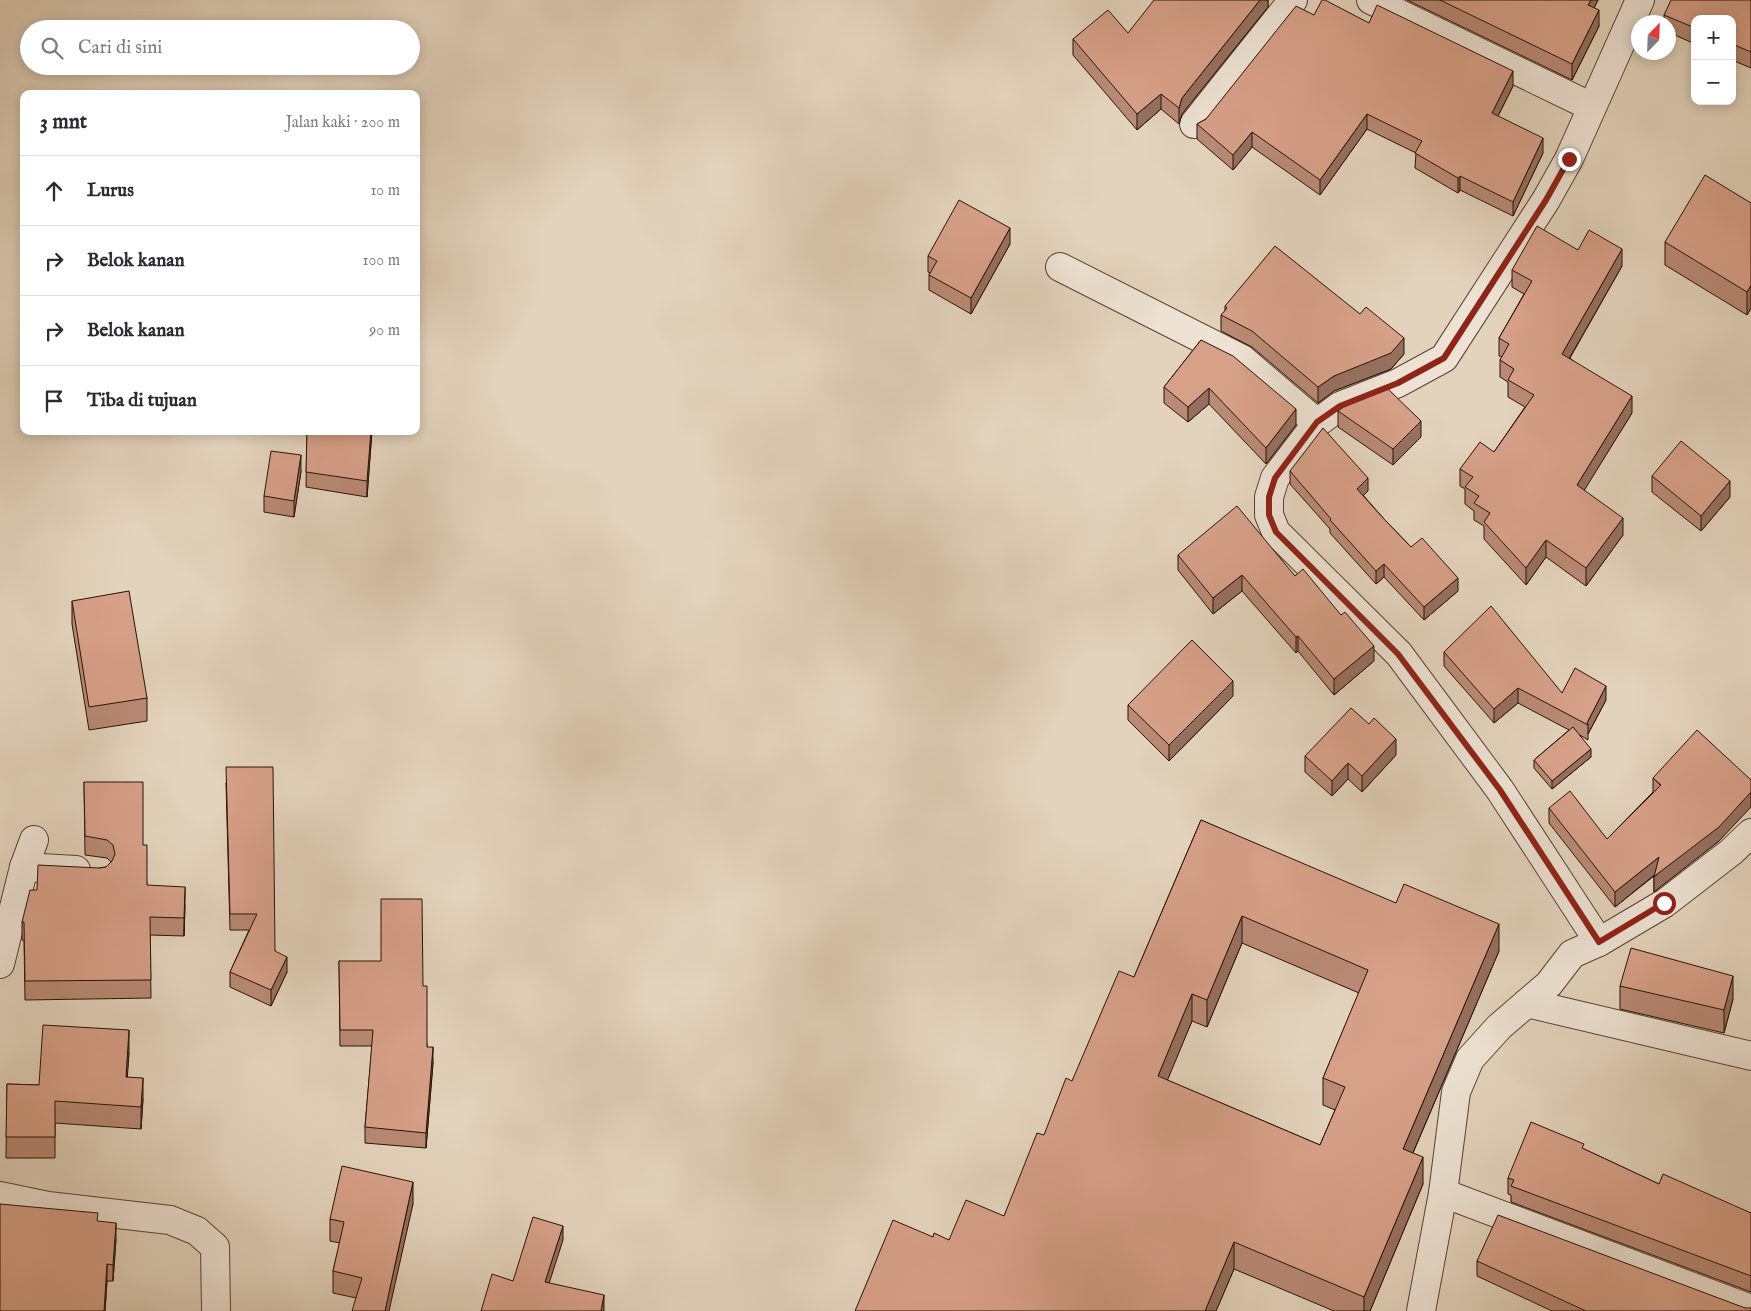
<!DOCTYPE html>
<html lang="id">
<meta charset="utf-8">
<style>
:root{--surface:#fff;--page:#f7f7f7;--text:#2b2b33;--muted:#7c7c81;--line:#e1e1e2}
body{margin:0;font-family:"IM FELL English",serif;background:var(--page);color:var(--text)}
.controls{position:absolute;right:15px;top:15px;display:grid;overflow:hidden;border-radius:10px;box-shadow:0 2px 12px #0003}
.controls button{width:45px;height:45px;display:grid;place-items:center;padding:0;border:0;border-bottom:1px solid var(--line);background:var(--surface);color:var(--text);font:25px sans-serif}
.compass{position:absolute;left:1631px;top:15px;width:45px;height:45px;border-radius:50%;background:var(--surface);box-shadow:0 2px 12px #0003;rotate:23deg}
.stop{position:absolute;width:15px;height:15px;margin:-11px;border:4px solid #8f2418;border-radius:50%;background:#fff}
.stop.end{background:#8f2418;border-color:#fff;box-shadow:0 1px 5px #0008}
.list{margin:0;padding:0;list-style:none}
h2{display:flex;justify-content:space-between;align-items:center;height:65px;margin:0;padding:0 20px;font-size:21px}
h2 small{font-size:16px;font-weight:400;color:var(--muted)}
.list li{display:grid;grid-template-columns:32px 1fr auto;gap:15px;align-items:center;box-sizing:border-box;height:70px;padding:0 20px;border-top:1px solid var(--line)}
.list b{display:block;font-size:19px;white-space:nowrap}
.list em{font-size:16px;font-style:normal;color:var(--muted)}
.icon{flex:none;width:28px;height:28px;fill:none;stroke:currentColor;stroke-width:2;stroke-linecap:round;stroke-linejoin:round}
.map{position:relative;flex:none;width:1751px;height:1311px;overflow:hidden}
.search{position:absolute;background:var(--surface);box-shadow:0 2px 12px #0003;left:20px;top:20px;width:400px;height:55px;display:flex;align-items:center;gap:12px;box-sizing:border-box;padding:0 18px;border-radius:28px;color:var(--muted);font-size:19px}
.panel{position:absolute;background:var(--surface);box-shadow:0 2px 12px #0003;left:20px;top:90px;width:400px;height:345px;border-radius:10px}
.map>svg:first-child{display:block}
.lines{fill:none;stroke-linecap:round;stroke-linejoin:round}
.street-casing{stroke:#584332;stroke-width:30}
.street{stroke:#ede2d3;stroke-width:28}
.wall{fill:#b98a75;stroke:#291304;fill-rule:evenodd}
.shaded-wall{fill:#96705f;stroke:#291304}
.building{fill:#d7a088;stroke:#291304;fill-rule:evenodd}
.route{stroke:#8f2418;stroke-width:6}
</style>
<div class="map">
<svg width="1751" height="1311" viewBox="0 0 1751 1311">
<rect width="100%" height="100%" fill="#e3d3bc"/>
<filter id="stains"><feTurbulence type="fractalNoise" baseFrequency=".004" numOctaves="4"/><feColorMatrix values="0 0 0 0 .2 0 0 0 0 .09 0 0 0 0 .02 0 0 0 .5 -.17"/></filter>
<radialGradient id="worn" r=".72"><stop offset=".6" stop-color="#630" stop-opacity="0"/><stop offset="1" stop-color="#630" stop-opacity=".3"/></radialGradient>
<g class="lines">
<g class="street-casing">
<g id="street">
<path d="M1371,0L1592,107"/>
<path d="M1194,124L1293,0"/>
<path d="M1060,267L1242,359L1317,423"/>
<path d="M34,840L24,867L76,870"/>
<path d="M1599,942L1500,790L1399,654L1276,532L1269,515V497L1275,478L1317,423L1340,406L1398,383L1444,358L1546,200L1569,159L1640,0"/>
<path d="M0,964L24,867"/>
<path d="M1527,1003L1751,1056"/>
<path d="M1443,1193L1751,1309"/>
<path d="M0,1196L48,1206L170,1220L197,1231L215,1247L216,1311"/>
<path d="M1421,1311L1443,1193L1456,1092L1470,1059L1499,1027L1549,984L1572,954L1599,942L1665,903L1731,852L1751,833"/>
</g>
</g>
<use href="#street" class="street"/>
</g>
<g class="wall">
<path d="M1268,0V7L1182,114L1179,124L1161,109L1137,130L1073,55V39L1128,33Z"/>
<path d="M1407,0H1598L1594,8L1599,26L1572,80Z"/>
<path d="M1751,0V68L1732,60V19H1695V44L1668,32V22H1664V15Z"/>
<path d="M1314,15L1369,23L1513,86L1498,116L1543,153L1513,216L1460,190L1458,193L1415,168L1416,153L1367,129L1320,195L1252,147L1233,170L1197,139V124L1206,119Z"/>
<path d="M1751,203V308L1747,315L1665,265V242Z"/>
<path d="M1010,244L971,314L929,290V275L930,273L928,272V256Z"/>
<path d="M1578,250L1622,266L1570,358L1632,413L1584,490L1623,535L1586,586L1546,557L1526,585L1484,539V526L1474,520V511L1465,504V489L1460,486V469L1494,452L1525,407L1508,397V382L1500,377V360L1502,357L1499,356V338L1524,294L1512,287V270Z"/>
<path d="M1225,306L1404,354L1391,369L1334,391L1318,403L1252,347L1221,331V315L1225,311Z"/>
<path d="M1201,340L1296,425L1266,464L1209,404L1188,422L1164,403V387Z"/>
<path d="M1338,411L1421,437L1393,465L1338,427Z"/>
<path d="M307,431H372L367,497L306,487Z"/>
<path d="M301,471L294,517L264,512V496Z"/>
<path d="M1290,471L1368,491L1363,495L1384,519L1411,547L1458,591L1424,620L1384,577L1376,584L1330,533V529L1290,484Z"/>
<path d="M1652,476L1730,497L1701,531L1652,492Z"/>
<path d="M1178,555L1295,576L1374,661L1334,695L1298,651L1296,653L1242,591L1213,614L1178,570Z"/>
<path d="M72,601L147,698V721L89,730L72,624Z"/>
<path d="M1444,652L1562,693L1606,700L1588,734V740L1580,735L1591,757L1552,789L1534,768V760L1569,730L1518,703L1494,723L1444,666Z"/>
<path d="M1233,696L1169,761L1128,720V705Z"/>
<path d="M1396,755L1362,792L1348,779L1332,796L1305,772V756Z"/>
<path d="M1653,778L1719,841L1656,890L1654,892V876L1615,907L1549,823V808L1607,839L1653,792Z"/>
<path d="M84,782L143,845L147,885L185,905L184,936L150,935L151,998L25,1000L24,940H22V922L37,890L99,868L106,867L111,862L107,858L85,855Z"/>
<path d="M226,783L275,951L287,972L271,1006L230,987V972L249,930H230Z"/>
<path d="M1201,820L1499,951L1413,1153L1423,1184L1370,1311H1334L1234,1269L1216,1311L933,1237L949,1240L1004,1216L1044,1135L1072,1081L1134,977ZM1242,943L1359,993L1323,1078V1105L1335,1110L1320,1145L1167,1080L1192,1021L1207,1027Z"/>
<path d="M339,961L423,986L427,1047L433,1063L426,1148L365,1143V1127L372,1046H340Z"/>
<path d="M1620,986L1733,999L1724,1033L1620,1009Z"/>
<path d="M129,1052L127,1077L143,1099L141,1129L55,1123V1158H6L7,1084L39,1085Z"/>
<path d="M1584,1149L1659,1184L1751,1213V1292L1511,1202V1195L1508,1194V1178Z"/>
<path d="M413,1204L356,1298L333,1293V1271L340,1243L330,1241V1219Z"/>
<path d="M98,1221L116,1239L113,1281H107L105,1311H0Z"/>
<path d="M1477,1261L1745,1308L1751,1311H1552L1477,1276Z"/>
</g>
<g class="shaded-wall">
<path d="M1260,0H1268V7L1182,114L1179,124V108L1182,98Z"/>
<path d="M1591,0H1598L1588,20V5Z"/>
<path d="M1599,10V26L1572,80V64Z"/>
<path d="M1513,71V86L1492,128V113Z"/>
<path d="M1161,94V109L1137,130V114Z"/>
<path d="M1367,114V129L1320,195V180Z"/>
<path d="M1252,132V147L1233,170V155Z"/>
<path d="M1543,138V153L1513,216V202Z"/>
<path d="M1460,176V190L1458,193V178Z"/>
<path d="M1010,228V244L971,314V298Z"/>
<path d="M1622,249V266L1562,371V354Z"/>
<path d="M1751,285V308L1747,315V292Z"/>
<path d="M1404,338V354L1391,369L1334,391L1318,403V387L1334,376Z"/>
<path d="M1209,388V404L1188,422V407Z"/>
<path d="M1632,396V413L1577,502V485Z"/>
<path d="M1296,409V425L1266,464V448Z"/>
<path d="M1421,421V437L1393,465V449Z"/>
<path d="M371,431H372L367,497V481Z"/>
<path d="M301,455V471L294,517V501Z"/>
<path d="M1368,478V491L1357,502V489Z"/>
<path d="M1730,481V497L1701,531V516Z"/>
<path d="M1623,518V535L1586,586V568Z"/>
<path d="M1546,540V557L1526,585V568Z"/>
<path d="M1384,564V577L1376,584V571Z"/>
<path d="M1242,575V591L1213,614V598Z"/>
<path d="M1458,578V591L1424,620V607Z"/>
<path d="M1298,636V651L1296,653V637Z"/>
<path d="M1374,646V661L1334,695V679Z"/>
<path d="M1233,681V696L1169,761V745Z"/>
<path d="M1606,686V700L1588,734V725L1587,723Z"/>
<path d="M1518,688V703L1494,723V709Z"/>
<path d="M1396,739V755L1362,792V776Z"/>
<path d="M1591,749V757L1552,789V781Z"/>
<path d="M1348,763V779L1332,796V781Z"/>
<path d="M1751,792V807L1719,841L1654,892V877Z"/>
<path d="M1659,857V871L1615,907V892Z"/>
<path d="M185,887V905L184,936V918Z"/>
<path d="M1242,916V943L1207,1027V1000Z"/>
<path d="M1499,924V951L1403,1176V1149Z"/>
<path d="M287,957V972L271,1006V990Z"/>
<path d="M1733,976V999L1724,1033V1010Z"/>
<path d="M1192,994V1021L1158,1103V1076Z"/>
<path d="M129,1030V1052L126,1098V1077Z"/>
<path d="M433,1047V1063L426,1148V1133Z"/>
<path d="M143,1078V1099L141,1129V1107Z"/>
<path d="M1423,1157V1184L1370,1311H1364V1297Z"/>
<path d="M413,1182V1204L389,1311H385Z"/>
<path d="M116,1223V1239L113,1281V1265Z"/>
<path d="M563,1226V1240L545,1296V1282Z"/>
<path d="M1234,1242V1269L1216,1311H1205Z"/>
<path d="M107,1264V1281L105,1311H104Z"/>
<path d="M604,1295V1311H601Z"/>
</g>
<g class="building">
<path d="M1154,0H1260L1182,98L1179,108L1161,94L1137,114L1073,39L1108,10L1128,33Z"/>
<path d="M1322,0H1325L1369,23L1377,5L1513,71L1492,113L1543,138L1513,202L1460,176L1458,178L1415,153L1422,141L1367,114L1320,180L1252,132L1233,155L1197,124L1206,119L1296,6L1314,15Z"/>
<path d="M1440,0H1591L1588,5L1599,10L1572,64Z"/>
<path d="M1671,0H1751V52L1732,44V19H1695V28L1664,15Z"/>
<path d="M1705,175L1751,203V285L1747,292L1665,242Z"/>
<path d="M959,200L1010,228L971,298L929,275L937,261L928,256Z"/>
<path d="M1537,226L1578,250L1589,230L1622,249L1562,354L1632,396L1577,485L1623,518L1586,568L1546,540L1526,568L1484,522L1490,513L1474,503L1479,496L1465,487L1473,477L1460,469L1480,442L1494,452L1534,395L1508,380L1514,369L1500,360L1509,344L1499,338L1532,281L1512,270Z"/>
<path d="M1275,246L1360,314L1366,307L1404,338L1391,353L1334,376L1318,387L1252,331L1221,315L1227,308L1225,306Z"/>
<path d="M1201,340L1233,356L1296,409L1266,448L1209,388L1188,407L1164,387Z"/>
<path d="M1387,388L1421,421L1393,449L1338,411L1348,404Z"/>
<path d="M1323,428L1368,478L1357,489L1384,519L1411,547L1422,538L1458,578L1424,607L1384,564L1376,571L1330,520L1331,519L1290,471Z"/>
<path d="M307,431H371L367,481L306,472Z"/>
<path d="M1681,441L1730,481L1701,516L1652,476Z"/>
<path d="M271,451L301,455L294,501L264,496Z"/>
<path d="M1237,506L1295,576L1303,569L1341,615L1345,612L1374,646L1334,679L1298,636L1296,637L1242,575L1213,598L1178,555Z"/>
<path d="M129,591L147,698L89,707L72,601Z"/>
<path d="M1491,606L1562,693L1575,668L1606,686L1587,723L1588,725L1518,688L1494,709L1444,652Z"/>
<path d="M1192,640L1233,681L1169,745L1128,705Z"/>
<path d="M1351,708L1369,724L1374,718L1396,739L1362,776L1348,763L1332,781L1305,756Z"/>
<path d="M1573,727L1591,749L1552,781L1534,760Z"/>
<path d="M1697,730L1751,780V792L1719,827L1656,875L1654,877L1659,857L1615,892L1549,808L1570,791L1607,839L1661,785L1653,778Z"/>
<path d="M226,767H273L275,951L287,957L271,990L230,972L257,914H230Z"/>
<path d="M84,782H143V845H147V885L185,887L184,918L150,917L151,980L25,981L24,922H22L30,890H37L38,865L99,868L106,867L112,861L115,854L113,845L107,840L85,836Z"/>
<path d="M1201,820L1396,903L1404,884L1499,924L1403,1149L1423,1157L1364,1297L1234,1242L1205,1311H855L893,1220L933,1237L934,1233L949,1240L966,1200L1004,1216L1037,1133L1044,1135L1066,1078L1072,1081L1119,971L1134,977ZM1242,916L1368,970L1323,1078L1345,1087L1320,1145L1158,1076L1192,994L1207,1000Z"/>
<path d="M381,899H422L423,986H427V1047H433L426,1133L365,1127L373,1030H340L339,961H381Z"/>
<path d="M1631,948L1733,976L1724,1010L1620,986Z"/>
<path d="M43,1025L129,1030L126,1077L143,1078L141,1107L55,1101V1137H6L7,1084L39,1085Z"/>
<path d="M1531,1122L1584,1144L1582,1148L1659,1184L1663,1174L1751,1213V1276L1511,1186L1514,1180L1508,1178Z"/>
<path d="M342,1166L413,1182L385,1311H352L362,1278L333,1271L344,1222L330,1219Z"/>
<path d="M0,1204L98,1213L97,1221L116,1223L113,1265L107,1264L104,1311H0Z"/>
<path d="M1498,1215L1745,1308H1751V1311H1586L1477,1261Z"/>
<path d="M533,1217L563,1226L545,1282L604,1295L601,1311H481L492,1274L513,1281Z"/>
</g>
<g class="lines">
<path class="route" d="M1569,159L1546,200L1444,358L1398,383L1340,406L1317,422L1275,478L1269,497V515L1276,532L1398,654L1500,790L1599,942L1664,903"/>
</g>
<rect width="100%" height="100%" filter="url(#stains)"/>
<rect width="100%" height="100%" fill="url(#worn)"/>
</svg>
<div class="controls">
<button>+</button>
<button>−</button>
</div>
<svg class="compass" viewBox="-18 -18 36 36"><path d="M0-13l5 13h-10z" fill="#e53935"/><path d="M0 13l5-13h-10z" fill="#7c7c81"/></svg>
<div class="stop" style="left:1664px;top:903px"></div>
<div class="stop end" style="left:1569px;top:159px"></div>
<div class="search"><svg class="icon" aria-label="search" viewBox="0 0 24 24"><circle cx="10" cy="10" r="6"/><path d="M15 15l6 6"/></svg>Cari di sini</div>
<section class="panel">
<h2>3 mnt<small>Jalan kaki · 200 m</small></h2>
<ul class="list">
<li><svg class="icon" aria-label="ahead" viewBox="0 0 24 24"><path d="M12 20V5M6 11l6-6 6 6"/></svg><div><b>Lurus</b></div><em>10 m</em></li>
<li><svg class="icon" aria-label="right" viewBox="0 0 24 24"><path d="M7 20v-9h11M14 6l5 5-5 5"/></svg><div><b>Belok kanan</b></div><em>100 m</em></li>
<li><svg class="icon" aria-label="right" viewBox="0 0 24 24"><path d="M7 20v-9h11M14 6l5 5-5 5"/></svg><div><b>Belok kanan</b></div><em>90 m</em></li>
<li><svg class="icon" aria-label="arrive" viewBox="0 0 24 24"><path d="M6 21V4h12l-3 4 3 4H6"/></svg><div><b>Tiba di tujuan</b></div></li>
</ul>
</section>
</div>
